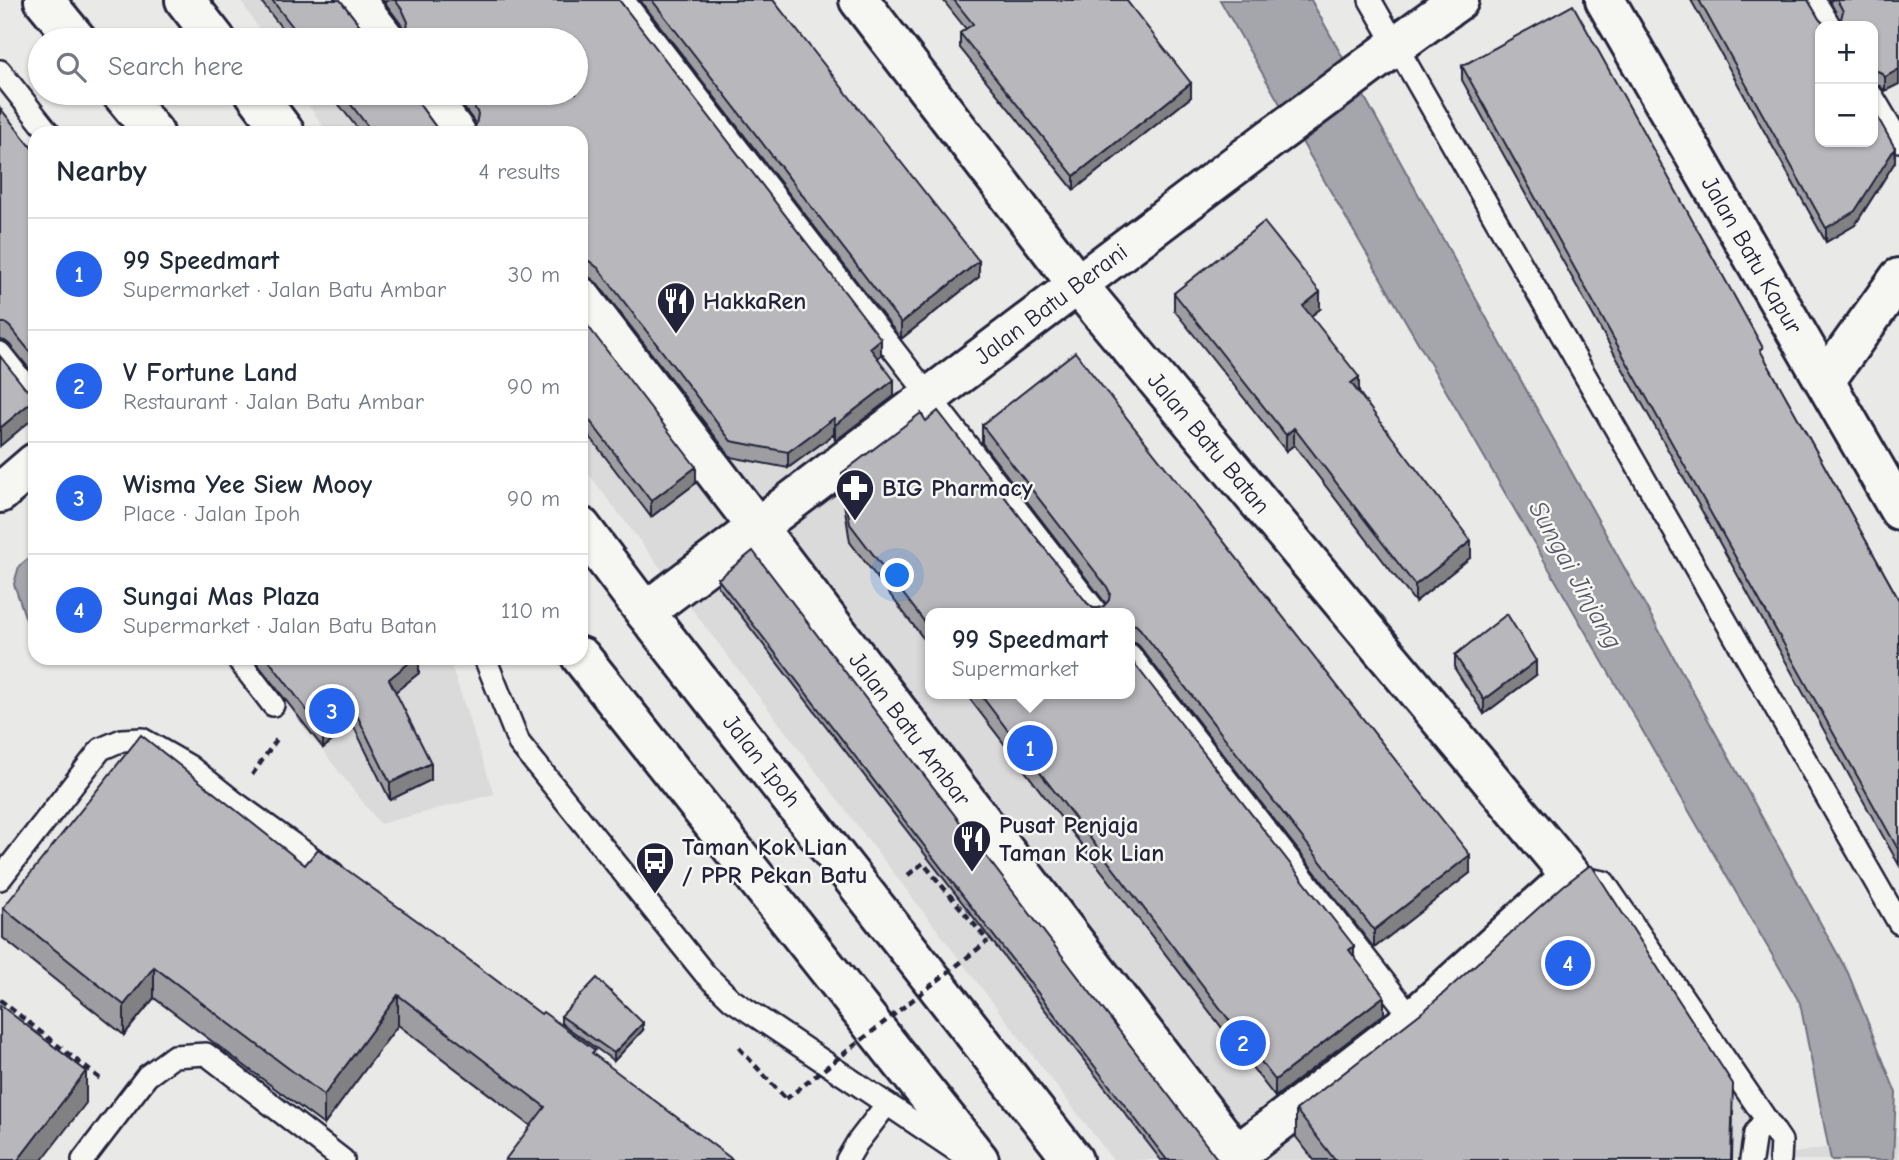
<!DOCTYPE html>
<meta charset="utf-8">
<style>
:root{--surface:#fff;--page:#f6f6f7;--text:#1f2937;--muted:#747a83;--line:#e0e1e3;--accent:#2563eb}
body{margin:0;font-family:"Comic Neue",sans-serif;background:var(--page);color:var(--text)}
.controls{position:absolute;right:21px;top:21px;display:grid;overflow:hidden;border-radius:14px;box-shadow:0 2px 5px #0004}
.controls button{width:63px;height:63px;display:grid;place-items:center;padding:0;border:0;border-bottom:2px solid var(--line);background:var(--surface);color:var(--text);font:35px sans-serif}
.you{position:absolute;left:898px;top:576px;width:24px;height:24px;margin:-18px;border:5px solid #fff;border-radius:50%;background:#1a73e8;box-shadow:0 0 0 10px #1a73e833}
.badge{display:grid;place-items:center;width:46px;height:46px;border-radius:50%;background:var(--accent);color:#fff;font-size:23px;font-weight:700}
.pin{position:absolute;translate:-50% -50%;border:4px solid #fff;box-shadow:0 2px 7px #0006}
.popup{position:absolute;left:925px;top:608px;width:210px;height:91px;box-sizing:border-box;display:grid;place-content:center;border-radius:14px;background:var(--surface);filter:drop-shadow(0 2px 5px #0005);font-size:23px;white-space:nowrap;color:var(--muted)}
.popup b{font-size:26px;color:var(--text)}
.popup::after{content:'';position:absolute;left:50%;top:100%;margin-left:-14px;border:14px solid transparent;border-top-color:var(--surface)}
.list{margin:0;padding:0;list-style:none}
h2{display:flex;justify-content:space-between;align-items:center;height:91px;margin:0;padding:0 28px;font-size:30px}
h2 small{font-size:23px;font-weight:400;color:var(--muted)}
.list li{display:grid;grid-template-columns:46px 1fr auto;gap:21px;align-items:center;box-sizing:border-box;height:112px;padding:0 28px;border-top:2px solid var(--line)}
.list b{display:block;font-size:26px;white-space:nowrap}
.list p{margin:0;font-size:23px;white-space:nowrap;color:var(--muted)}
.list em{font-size:23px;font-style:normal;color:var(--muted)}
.icon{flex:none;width:38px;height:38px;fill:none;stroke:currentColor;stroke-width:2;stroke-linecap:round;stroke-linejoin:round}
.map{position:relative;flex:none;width:1899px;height:1160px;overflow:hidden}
.search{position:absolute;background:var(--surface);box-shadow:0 2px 5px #0004;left:28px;top:28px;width:560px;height:77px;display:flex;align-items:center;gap:18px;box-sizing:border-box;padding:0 24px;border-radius:38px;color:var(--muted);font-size:26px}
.panel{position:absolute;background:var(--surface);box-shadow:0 2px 5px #0004;left:28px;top:126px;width:560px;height:539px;border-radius:21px}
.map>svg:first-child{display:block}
.built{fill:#dadada}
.water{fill:#a5a5ac;stroke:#71717f;stroke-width:2}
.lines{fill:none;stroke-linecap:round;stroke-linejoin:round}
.lane-casing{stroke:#22223b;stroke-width:26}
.street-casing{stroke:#22223b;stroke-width:44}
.primary-casing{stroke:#22223b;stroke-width:44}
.path{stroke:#22223b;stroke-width:4.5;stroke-dasharray:7 5;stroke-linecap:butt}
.lane{stroke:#f6f6f2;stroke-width:21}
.street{stroke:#f6f6f2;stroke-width:38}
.primary{stroke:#f6f6f2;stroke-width:38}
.path-bridge{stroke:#22223b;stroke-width:4.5;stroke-dasharray:7 5;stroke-linecap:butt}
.wall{fill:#9e9ea2;stroke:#22223b;stroke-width:2}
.shaded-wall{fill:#818184;stroke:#22223b;stroke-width:2}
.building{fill:#b8b8bc;stroke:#22223b;stroke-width:2}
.labels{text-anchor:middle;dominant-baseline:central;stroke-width:5;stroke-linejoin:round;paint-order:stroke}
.street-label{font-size:24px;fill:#22223b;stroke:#f6f6f2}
.poi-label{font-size:24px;font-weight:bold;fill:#22223b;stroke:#f6f6f2;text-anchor:start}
.water-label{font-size:26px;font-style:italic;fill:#565668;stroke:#f6f6f2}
</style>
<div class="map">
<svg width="1899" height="1160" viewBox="0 0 1899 1160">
<rect width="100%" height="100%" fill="#e9e9e7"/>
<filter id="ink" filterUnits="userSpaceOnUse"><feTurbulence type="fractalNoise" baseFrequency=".0143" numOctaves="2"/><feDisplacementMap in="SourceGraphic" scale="14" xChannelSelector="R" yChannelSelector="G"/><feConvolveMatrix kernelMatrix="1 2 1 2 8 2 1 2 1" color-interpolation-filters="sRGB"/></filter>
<g filter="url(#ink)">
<g class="built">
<path d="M240,0H604L1080,613H930V694H1130V678L1396,1021L1608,870L1783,1155L1899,1135V1160H1113L581,464V133H328L300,93H576V40H266Z"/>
<path d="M250,658H447L450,662L494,794L380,824Z"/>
</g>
<g class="water">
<path d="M1220,0H1311L1848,973L1896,1093L1893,1160H1831L1800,1003Z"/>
<path d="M35,553V646L14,584L19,566Z"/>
</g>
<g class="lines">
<g class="lane-casing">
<g id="lane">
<path d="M623,0L1097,613"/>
<path d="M1370,0L1899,923"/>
<path d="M1814,0L1830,26"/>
<path d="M0,71L49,133"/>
<path d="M1873,97L1899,141"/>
<path d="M0,353L35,397"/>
<path d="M1130,655L1413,1019"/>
<path d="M237,658L273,705"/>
<path d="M485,658L519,743L705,974L732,1000L960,1153"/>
<path d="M1577,877L1604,882L1781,1141L1780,1160"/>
<path d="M0,879L101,749L122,740L142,739L189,766L233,801L333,873"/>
<path d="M83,1160L147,1076L174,1056L206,1054L343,1160"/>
<path d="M847,1160L857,1143L887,1104"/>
<path d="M1751,1160L1755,1133L1760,1126L1773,1129"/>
</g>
</g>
<g class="street-casing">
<g id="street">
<path d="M355,0L386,40"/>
<path d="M859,0L1077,284L1571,876L1413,1019L1236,1155"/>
<path d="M1605,0L1899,510"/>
<path d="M426,93L456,133"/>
<path d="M581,297L1241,1160"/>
<path d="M1825,381L1899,278"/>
<path d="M0,493L35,463"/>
<path d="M645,612L1270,139C1333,93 1395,45 1459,0"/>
</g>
</g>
<g class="primary-casing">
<g id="primary">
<path d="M44,0L77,40"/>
<path d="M185,0L216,40"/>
<path d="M121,93L154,133"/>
<path d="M255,93L285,133"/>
<path d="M581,527L645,612L1073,1160"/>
<path d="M581,657L979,1160"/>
</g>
</g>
<g class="path">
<path d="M252,775L277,739"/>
<path d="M908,875L923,863L988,941"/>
<path d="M0,1000L103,1081"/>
<path d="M739,1048L786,1099"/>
</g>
<use href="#lane" class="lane"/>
<use href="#street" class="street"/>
<use href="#primary" class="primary"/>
<path class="path-bridge" d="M786,1099L988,941"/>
</g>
<g class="wall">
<path d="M260,0H340L369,37L372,40H291Z"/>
<path d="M383,0H619L881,355L878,358L894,396L835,441L834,434L788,468L731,457L598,284L589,277L581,276V133L476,126L473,120L453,93H576L406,33L403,27Z"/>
<path d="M640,0H773L979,277L901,339Z"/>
<path d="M943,0H1126L1191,97L1074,190L960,48V33L966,29Z"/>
<path d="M1691,0H1808L1819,19L1824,24L1831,25L1837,23L1840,20L1829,0H1899V84L1885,91L1880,86L1874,84L1820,26L1895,162L1855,225L1826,242Z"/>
<path d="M1462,66L1763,356L1899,600V865L1462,80Z"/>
<path d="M330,93H411L438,130L442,133H361Z"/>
<path d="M0,108L35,152V376L10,345L5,341L0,340Z"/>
<path d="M1174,293L1320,309L1311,316L1359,392L1471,557L1415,602L1294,445L1286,451L1174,310Z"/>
<path d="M581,317L696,483L651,517L581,425Z"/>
<path d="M926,421L1087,603L1093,608H1099L1104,606L1106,604L982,443V425L1470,873L1374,948L1140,647L1136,643L1130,642V613H930V647L850,542L842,490V473Z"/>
<path d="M718,579L1218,1160H1161L718,586Z"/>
<path d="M1455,655L1536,675L1484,714L1455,669Z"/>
<path d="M253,658H419V673L395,692L431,780L390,800L353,725L323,748Z"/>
<path d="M966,694H1130L1354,956L1384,1014L1275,1097Z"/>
<path d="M305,865L595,1050L531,1126L398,1025L324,1125L154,998L124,1035L3,938V908Z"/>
<path d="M561,1016L643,1030L614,1061L561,1023Z"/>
<path d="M1296,1110L1733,1111L1732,1160H1314L1296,1137Z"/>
</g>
<g class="shaded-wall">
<path d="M1899,69V84L1885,91V77Z"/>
<path d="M1191,83V97L1074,190V176Z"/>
<path d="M1895,148V162L1855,225L1826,242V228Z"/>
<path d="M979,261V277L901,339V323Z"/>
<path d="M1320,292V309L1303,322V306Z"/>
<path d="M881,339V355L870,364V348Z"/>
<path d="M1359,377V393L1351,383Z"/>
<path d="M894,380V396L835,441V425Z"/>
<path d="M35,399V417L0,446V428Z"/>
<path d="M834,418V434L788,468V452Z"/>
<path d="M1294,428V445L1286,451V435Z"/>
<path d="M696,467V483L651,517V501Z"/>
<path d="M1471,541V557L1415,602V585Z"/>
<path d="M415,658H419V673L389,697V679Z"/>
<path d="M1536,661V675L1484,714V700Z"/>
<path d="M353,707V725L323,748V731Z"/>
<path d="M431,763V780L390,800V783Z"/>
<path d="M1470,855V873L1374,948V930Z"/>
<path d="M1354,946V964L1349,950Z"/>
<path d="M154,967V998L124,1035V1005Z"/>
<path d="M398,995V1025L324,1125V1095Z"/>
<path d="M1384,996V1014L1275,1097V1080Z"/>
<path d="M643,1023V1030L614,1061V1053Z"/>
<path d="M86,1071V1103L42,1160H18Z"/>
</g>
<g class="building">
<path d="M272,0H340L369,37L372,40H303Z"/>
<path d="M395,0H619L881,339L870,348L894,380L835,425L834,418L788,452L731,441L598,268L589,261L581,260V133H470L476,125L478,114L473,104L465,93H576V40H400L406,33L408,22L403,11Z"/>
<path d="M652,0H773L979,261L901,323Z"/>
<path d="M954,0H1126L1191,83L1074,176L960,33L973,24Z"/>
<path d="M1699,0H1808L1819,19L1824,24L1831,25L1837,23L1841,19L1843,11L1837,0H1899V69L1885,77L1880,72L1873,70V26H1820V142H1873V109L1895,148L1855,211L1826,228Z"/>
<path d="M1573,5L1763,348L1760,350L1899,600V851L1462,66Z"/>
<path d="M342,93H411L438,130L442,133H373Z"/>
<path d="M0,108L35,152V358L10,327L5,323H0Z"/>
<path d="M1264,222L1320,292L1303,306L1359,377L1351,383L1471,541L1415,585L1294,428L1286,435L1174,293Z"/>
<path d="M581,317L696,467L651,501L581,409Z"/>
<path d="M1075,352L1470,855L1374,930L1140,629L1136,625L1130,624V613H930V629L850,524L842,473L921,413L926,421L938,411L1087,603L1093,608H1099L1104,606L1109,600L1110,593L1107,587L982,425Z"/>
<path d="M0,356L25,388L31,392H35V399L0,428Z"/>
<path d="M753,551L1218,1160H1167L718,579Z"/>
<path d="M1507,614L1536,661L1484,700L1455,655Z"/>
<path d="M267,658H415L389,679L431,763L390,783L353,707L323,731Z"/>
<path d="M1130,658L1354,946L1349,950L1384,996L1275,1080L980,694H1130Z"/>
<path d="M141,735L305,865L318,849L419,922L541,1014L543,1012L595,1050L592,1053L733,1160H505L545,1107L398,995L324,1095L154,967L124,1005L3,908Z"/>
<path d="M1589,866H1592L1733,1084L1731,1160H1335L1296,1110L1426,1009L1563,886Z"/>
<path d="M597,978L643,1023L614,1053L561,1016Z"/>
<path d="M0,1005L86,1071L18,1160H0Z"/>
</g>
</g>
<defs>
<g id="restaurant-pin" transform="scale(2.0125)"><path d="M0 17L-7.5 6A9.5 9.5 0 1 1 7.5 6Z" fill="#22223b" stroke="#f6f6f2"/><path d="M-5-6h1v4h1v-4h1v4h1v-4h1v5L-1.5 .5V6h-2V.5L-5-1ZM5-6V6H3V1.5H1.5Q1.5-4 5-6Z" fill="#fff"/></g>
<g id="pharmacy-pin" transform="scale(2.0125)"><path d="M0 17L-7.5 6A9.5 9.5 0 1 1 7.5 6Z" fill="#22223b" stroke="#f6f6f2"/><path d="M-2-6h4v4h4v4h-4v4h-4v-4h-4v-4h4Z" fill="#fff"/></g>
<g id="bus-pin" transform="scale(2.0125)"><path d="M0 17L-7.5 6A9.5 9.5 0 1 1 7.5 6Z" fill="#22223b" stroke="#f6f6f2"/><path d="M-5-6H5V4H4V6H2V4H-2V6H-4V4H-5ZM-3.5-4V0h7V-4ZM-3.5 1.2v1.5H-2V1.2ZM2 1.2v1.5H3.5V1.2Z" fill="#fff"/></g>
</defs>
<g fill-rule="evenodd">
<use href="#restaurant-pin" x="676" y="301"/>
<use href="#pharmacy-pin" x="855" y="488"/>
<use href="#restaurant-pin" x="972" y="839"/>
<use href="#bus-pin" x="655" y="861"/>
</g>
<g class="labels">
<g class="street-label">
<text transform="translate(1752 255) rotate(60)">Jalan Batu Kapur</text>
<text transform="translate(1051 304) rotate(-37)">Jalan Batu Berani</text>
<text transform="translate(1209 443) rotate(50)">Jalan Batu Batan</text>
<text transform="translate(910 729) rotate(53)">Jalan Batu Ambar</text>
<text transform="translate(762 761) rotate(52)">Jalan Ipoh</text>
</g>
<g class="poi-label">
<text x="703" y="301">HakkaRen</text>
<text x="882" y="488">BIG Pharmacy</text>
<text x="999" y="825">Pusat Penjaja<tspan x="999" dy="28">Taman Kok Lian</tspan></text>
<text x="682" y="847">Taman Kok Lian<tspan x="682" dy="28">/ PPR Pekan Batu</tspan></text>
</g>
<g class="water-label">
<text transform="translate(1575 575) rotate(61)">Sungai Jinjang</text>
</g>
</g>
</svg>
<div class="controls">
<button>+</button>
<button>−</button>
</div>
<div class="you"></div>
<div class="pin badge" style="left:1030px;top:748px">1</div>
<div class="popup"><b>99 Speedmart</b>Supermarket</div>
<div class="pin badge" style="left:1243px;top:1043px">2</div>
<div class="pin badge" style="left:332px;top:711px">3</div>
<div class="pin badge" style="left:1568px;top:963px">4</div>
<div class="search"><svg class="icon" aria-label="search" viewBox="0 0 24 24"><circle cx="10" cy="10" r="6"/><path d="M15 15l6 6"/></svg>Search here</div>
<section class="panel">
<h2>Nearby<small>4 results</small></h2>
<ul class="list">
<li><span class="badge">1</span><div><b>99 Speedmart</b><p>Supermarket · Jalan Batu Ambar</p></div><em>30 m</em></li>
<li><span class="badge">2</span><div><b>V Fortune Land</b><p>Restaurant · Jalan Batu Ambar</p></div><em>90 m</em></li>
<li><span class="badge">3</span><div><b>Wisma Yee Siew Mooy</b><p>Place · Jalan Ipoh</p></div><em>90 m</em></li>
<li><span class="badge">4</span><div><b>Sungai Mas Plaza</b><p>Supermarket · Jalan Batu Batan</p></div><em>110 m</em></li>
</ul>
</section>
</div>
